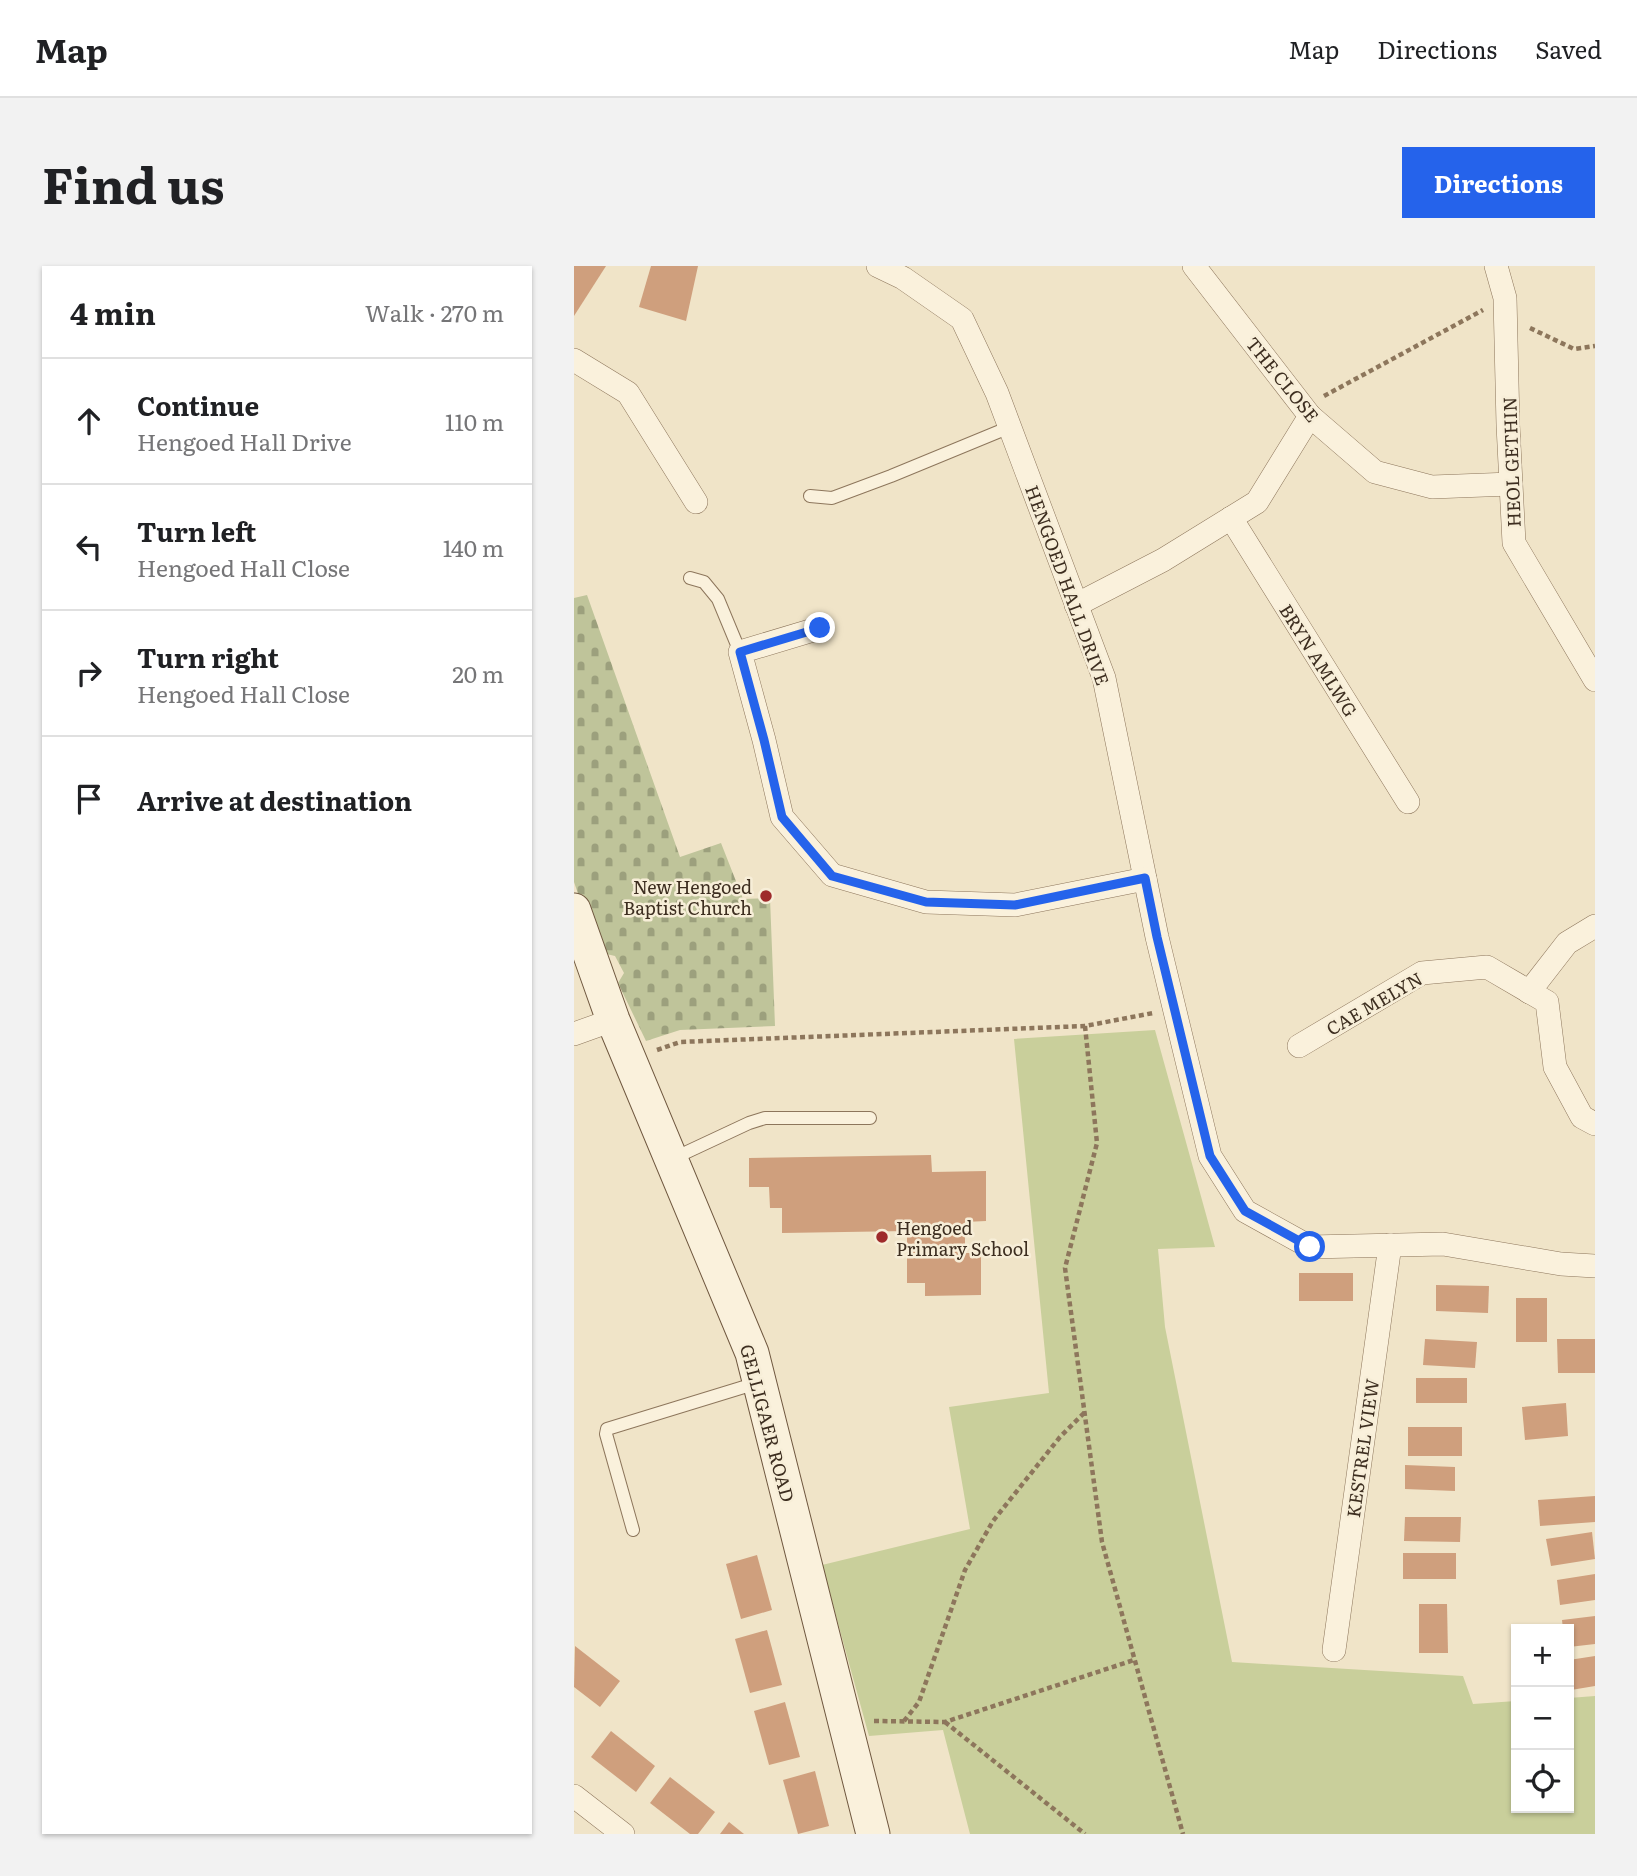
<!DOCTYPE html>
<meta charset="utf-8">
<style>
:root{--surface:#fff;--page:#f2f2f2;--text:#202124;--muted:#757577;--line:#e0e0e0;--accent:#2563eb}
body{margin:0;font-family:Literata,serif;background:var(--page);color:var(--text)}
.controls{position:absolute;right:21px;bottom:21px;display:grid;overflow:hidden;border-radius:0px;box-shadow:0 2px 5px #0004}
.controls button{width:63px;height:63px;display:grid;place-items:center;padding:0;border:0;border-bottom:2px solid var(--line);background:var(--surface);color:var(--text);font:35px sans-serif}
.stop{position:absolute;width:21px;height:21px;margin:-16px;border:5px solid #2563eb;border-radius:50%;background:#fff}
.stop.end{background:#2563eb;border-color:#fff;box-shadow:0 2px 7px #0008}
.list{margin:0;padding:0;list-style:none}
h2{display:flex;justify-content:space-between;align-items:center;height:91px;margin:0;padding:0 28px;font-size:30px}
h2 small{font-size:23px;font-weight:400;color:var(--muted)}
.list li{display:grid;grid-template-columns:46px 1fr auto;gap:21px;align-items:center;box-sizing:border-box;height:126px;padding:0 28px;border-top:2px solid var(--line)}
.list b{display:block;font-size:26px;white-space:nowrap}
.list p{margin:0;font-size:23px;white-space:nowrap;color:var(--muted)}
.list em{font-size:23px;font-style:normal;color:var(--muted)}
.icon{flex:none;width:38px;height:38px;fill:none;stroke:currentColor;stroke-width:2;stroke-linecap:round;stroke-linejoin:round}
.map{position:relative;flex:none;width:1021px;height:1568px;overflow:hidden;border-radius:0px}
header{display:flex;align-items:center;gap:42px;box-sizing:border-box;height:98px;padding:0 35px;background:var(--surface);border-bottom:2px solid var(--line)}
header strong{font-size:33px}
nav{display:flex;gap:38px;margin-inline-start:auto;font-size:24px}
.intro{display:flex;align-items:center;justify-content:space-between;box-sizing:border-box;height:168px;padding:0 42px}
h1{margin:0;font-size:49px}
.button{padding:18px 32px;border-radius:0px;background:var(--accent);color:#fff;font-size:24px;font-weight:700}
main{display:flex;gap:42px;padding:0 42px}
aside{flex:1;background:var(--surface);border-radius:0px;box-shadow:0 2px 5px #0004}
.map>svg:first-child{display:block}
.green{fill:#c9cf9b}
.cemetery{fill:url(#cemetery-stones)}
.building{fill:#cf9f7d}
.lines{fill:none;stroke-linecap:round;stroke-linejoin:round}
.lane-casing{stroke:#8d765c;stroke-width:14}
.street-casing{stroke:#8d765c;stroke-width:24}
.secondary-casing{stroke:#6f573f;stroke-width:35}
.path{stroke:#8d765c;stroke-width:4.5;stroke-dasharray:5 3.5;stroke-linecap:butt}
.lane{stroke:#faf1dc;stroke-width:12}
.street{stroke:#faf1dc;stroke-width:23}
.secondary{stroke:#faf1dc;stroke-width:33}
.route{stroke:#2563eb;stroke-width:9}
.poi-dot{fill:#9e2a2b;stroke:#f7eed8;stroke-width:2.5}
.labels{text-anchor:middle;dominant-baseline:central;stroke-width:5;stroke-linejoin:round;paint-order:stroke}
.street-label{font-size:18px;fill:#3d2e20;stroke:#f7eed8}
.poi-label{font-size:18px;fill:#3d2e20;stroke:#f7eed8;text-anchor:end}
</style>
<header>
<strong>Map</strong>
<nav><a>Map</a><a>Directions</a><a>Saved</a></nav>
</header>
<div class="intro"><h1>Find us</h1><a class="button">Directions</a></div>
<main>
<aside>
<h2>4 min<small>Walk · 270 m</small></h2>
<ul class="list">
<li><svg class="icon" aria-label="ahead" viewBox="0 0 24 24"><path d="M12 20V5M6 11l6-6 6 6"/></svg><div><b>Continue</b><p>Hengoed Hall Drive</p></div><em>110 m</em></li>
<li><svg class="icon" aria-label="left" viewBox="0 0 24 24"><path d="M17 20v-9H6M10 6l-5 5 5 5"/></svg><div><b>Turn left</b><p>Hengoed Hall Close</p></div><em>140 m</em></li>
<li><svg class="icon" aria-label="right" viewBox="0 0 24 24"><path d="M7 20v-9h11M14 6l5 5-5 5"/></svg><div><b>Turn right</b><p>Hengoed Hall Close</p></div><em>20 m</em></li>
<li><svg class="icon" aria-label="arrive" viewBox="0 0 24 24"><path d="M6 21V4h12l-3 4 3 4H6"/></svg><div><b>Arrive at destination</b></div></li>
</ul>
</aside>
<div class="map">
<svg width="1021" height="1568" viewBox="0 0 1021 1568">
<defs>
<pattern id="cemetery-stones" width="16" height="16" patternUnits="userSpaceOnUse" patternTransform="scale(1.75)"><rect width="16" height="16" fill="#bfc49a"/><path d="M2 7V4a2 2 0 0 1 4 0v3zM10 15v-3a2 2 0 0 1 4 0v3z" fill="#9ca07d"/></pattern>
</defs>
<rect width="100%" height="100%" fill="#f0e4c8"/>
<path class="green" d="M581,764L641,981L584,983L591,1061L658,1396L889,1410L899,1438L942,1435V1542H995V1432L1021,1430V1568H396L369,1464L295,1470L248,1299L396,1263L375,1141L475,1127L440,773Z"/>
<path class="cemetery" d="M13,329L106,591L147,577L169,633L196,632L201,760L106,764L72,775L44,717L50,707L41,690L24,686L0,616V332Z"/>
<g class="building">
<path d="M0,0H32L0,50Z"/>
<path d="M77,0H124L112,55L65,41Z"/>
<path d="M357,889L358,906L412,905V955L391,956V987H407V1029L351,1030V1017H333V965L208,967V942H196L195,921H175V892Z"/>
<rect x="725" y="1007" width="54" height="28"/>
<path d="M862,1019L915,1020L914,1047L862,1045Z"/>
<rect x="942" y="1032" width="31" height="44"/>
<path d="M851,1073L903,1076L901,1102L849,1099Z"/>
<path d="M983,1073H1021V1107H984Z"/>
<rect x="842" y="1112" width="51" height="25"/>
<path d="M992,1137L994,1170L951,1174L948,1141Z"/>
<rect x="834" y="1161" width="54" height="29"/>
<path d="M831,1199L881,1201V1225L831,1223Z"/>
<path d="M1021,1230V1256L966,1260L964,1234Z"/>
<path d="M831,1251H887L886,1276L830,1275Z"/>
<path d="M1018,1266L1021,1293L977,1300L972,1273Z"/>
<rect x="829" y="1287" width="53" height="26"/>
<path d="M183,1289L198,1344L167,1353L152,1298Z"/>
<path d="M1021,1308V1334L986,1339L983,1314Z"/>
<path d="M845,1338H873L874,1387H845Z"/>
<path d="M1021,1350V1378L995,1381V1363H989L988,1354Z"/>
<path d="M193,1364L208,1419L176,1427L161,1373Z"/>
<path d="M1,1380L46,1415L26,1441L0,1421Z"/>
<path d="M1021,1390V1420L997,1424L995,1394Z"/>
<path d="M211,1436L226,1491L195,1499L180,1445Z"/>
<path d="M37,1465L81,1500L62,1526L17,1491Z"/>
<path d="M241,1505L255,1560L224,1568L209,1514Z"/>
<path d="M96,1511L141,1546L124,1568H116L76,1537Z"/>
<path d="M155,1556L170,1568H146Z"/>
</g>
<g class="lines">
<g class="lane-casing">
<g id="lane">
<path d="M236,230L258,232L317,210L436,161"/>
<path d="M116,312L130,316L144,333L166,386"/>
<path d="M98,893L175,857L191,852H296"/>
<path d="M59,1264L32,1168L33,1163L183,1117"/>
</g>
</g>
<g class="street-casing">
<g id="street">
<path d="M304,0L329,12L388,53L423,127L530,412L583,671L636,890L671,945L736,981L869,978L987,998L1021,1000"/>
<path d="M620,0L736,150L801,206L858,221L937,218"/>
<path d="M922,0L931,32L934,159L940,277L1021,414"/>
<path d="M0,94L54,127L122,236"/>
<path d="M657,252L834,536"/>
<path d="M502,339L589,294L683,236L736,150"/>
<path d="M246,362L166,386L190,474L208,551L258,609L352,636L441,639L571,613"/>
<path d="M955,726L993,677L1021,660"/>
<path d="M0,768L39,754"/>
<path d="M725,780L848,707L913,701L973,736L981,801L1008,851L1021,858"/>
<path d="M760,1384L816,979"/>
<path d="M0,1530L49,1568"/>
</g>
</g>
<g class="secondary-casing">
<path id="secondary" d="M0,644L39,754L178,1087L299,1568"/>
</g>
<g class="path">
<path d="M956,62L1000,83L1021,80"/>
<path d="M750,130L909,44"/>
<path d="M511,760L523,877L491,1002L528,1276L609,1568"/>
<path d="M83,784L106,776L511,760L579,747"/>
<path d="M300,1455L371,1456L560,1394"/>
<path d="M330,1455L345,1436L391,1304L419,1255L486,1171L510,1147"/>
<path d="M371,1456L511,1568"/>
</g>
<use href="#lane" class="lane"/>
<use href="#street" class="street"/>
<use href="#secondary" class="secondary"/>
</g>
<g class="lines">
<path class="route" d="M246,362L166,386L190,474L208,551L258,610L352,636L441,639L571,612L583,671L636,890L671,945L736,981"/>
</g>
<g class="poi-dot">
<circle cx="192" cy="630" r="7"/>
<circle cx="308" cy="971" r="7"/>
</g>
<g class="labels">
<g class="street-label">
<text transform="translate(709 113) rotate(51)">THE CLOSE</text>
<text transform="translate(937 196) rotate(-92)">HEOL GETHIN</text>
<text transform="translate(494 319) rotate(70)">HENGOED HALL DRIVE</text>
<text transform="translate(745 394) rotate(58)">BRYN AMLWG</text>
<text transform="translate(800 737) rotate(-30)">CAE MELYN</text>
<text transform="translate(194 1157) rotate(75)">GELLIGAER ROAD</text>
<text transform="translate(788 1182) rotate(-82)">KESTREL VIEW</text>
</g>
<g class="poi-label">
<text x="178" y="620">New Hengoed<tspan x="178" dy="21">Baptist Church</tspan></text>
<text x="322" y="961" text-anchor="start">Hengoed<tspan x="322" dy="21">Primary School</tspan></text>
</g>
</g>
</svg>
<div class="controls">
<button>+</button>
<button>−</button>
<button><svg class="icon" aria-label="locate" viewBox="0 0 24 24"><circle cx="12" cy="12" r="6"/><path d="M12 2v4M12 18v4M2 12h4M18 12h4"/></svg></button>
</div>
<div class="stop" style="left:736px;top:981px"></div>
<div class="stop end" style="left:246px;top:362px"></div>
</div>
</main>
